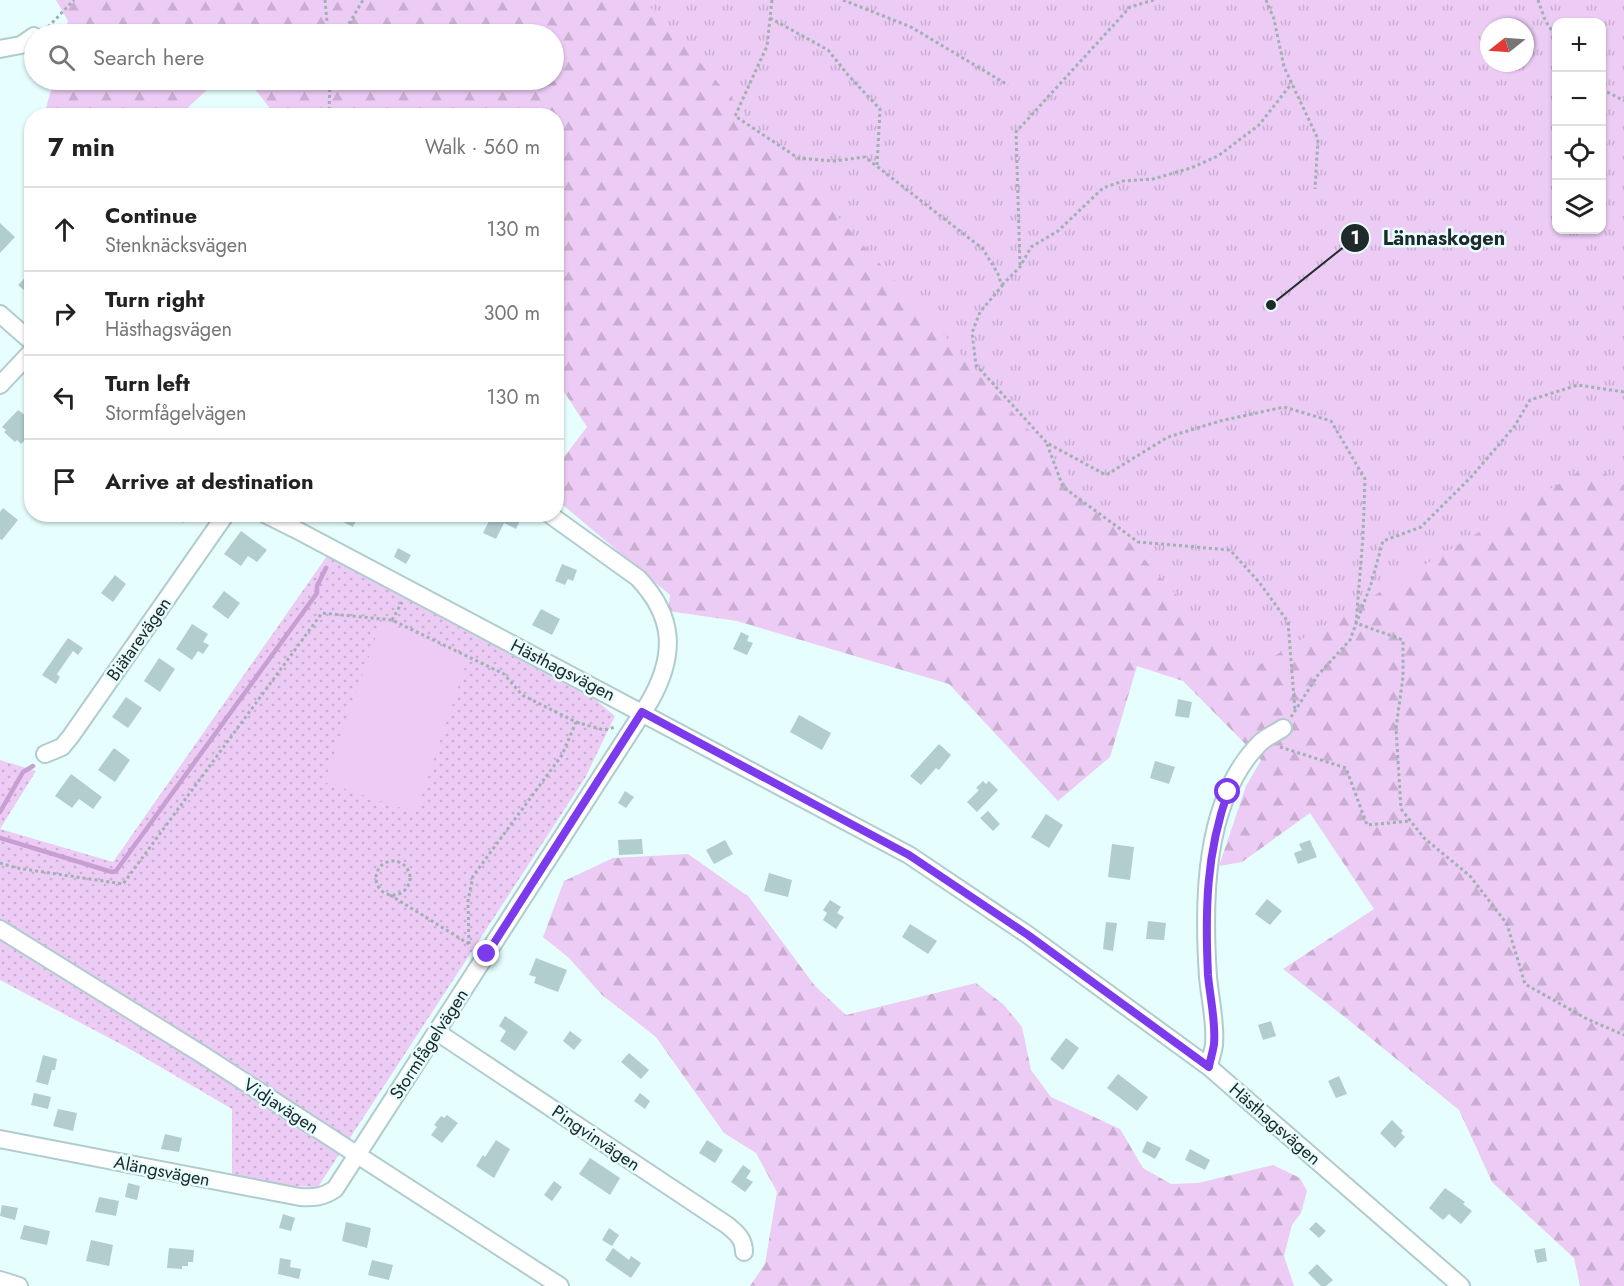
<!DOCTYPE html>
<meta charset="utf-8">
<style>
:root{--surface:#fff;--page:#f2f2f2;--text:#222;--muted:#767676;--line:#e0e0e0}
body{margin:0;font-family:Jost,sans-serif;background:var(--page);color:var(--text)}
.controls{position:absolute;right:18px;top:18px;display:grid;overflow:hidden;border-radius:12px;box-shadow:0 2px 4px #0004}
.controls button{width:54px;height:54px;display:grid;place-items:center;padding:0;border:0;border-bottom:2px solid var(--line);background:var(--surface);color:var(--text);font:30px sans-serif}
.compass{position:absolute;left:1480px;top:18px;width:54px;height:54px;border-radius:50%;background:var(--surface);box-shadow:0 2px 4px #0004;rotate:253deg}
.stop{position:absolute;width:18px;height:18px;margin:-14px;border:4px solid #7c3aed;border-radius:50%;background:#fff}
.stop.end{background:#7c3aed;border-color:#fff;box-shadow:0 2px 6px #0008}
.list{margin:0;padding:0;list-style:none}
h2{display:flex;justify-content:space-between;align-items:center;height:78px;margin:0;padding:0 24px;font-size:26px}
h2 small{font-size:20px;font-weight:400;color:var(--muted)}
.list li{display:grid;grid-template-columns:39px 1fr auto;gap:18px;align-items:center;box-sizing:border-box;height:84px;padding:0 24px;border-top:2px solid var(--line)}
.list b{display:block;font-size:22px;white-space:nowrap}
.list p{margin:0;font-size:20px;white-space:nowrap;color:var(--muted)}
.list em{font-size:20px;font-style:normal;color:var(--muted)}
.icon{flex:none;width:33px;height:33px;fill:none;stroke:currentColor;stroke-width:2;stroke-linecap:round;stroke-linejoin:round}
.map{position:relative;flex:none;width:1624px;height:1286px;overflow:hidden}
.search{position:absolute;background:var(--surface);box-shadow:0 2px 4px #0004;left:24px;top:24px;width:540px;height:66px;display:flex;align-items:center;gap:15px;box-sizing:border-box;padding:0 21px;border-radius:33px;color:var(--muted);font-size:22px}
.panel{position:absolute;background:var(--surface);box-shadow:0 2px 4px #0004;left:24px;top:108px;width:540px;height:414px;border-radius:24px}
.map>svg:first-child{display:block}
.grass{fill:url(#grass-dots)}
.forest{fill:url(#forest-firs)}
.park{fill:url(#park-tufts);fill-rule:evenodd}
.pitch{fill:#eccbf4}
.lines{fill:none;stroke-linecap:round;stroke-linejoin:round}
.stream{stroke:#c89fd2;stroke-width:4.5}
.building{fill:#b2cdce}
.minor-casing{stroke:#b0cccd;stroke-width:20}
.path{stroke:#9fb1b2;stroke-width:3;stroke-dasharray:3 3;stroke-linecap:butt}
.minor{stroke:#fff;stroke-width:16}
.route{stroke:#7c3aed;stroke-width:8}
.labels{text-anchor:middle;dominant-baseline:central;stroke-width:5;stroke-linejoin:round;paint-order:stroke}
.street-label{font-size:18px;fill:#202a2b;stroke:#e7feff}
.leader{fill:none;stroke:#202a2b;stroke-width:2}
.callout-dot{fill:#202a2b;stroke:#e7feff;stroke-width:2}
.mark-label{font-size:18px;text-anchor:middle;font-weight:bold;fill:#fff}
.callout-label{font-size:20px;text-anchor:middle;font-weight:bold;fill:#202a2b;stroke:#e7feff;stroke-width:5;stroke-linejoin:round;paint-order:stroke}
</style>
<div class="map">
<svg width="1624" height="1286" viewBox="0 0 1624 1286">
<defs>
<pattern id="grass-dots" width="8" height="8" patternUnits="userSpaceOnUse" patternTransform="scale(1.5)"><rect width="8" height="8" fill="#eccbf4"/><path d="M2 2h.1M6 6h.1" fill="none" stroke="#caaed1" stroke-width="1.8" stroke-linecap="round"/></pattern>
<pattern id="forest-firs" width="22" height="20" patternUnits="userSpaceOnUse" patternTransform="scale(1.5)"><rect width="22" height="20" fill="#eccbf4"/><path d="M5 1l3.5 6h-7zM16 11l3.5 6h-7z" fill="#caaed1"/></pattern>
<pattern id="park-tufts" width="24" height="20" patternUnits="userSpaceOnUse" patternTransform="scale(1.5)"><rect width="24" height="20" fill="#eccbf4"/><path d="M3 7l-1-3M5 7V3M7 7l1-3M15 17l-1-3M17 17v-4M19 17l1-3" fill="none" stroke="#caaed1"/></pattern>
</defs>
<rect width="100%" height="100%" fill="#e7feff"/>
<path class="grass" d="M327,556L597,701L615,716L585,778L318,1187L232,1184V1109L128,1048L0,980V760L36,771L0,829L113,862Z"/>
<g class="forest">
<path d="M56,0H1260L1624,353V1286H1580L1574,1258L1492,1182L1459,1110L1346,1018L1283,969L1374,909L1310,813L1242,862L1219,866L1246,786L1261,760L1183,681L1137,666L1110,757L1058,801L949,684L737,621L668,611L670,595L557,500V466L587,427L557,381L556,116L275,115L248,80H554V34H65L68,21Z"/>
<path d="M54,80H239L210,87L180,115H44Z"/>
<path d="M688,854L749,897L815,986L846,1015L976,983L1004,1005L1022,1027L1031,1070L1051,1097L1120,1129L1143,1168L1171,1184L1198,1183L1273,1165L1300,1178L1307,1191L1301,1213L1292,1225L1284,1256L1294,1286H750L765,1264L777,1192L756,1153L724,1133L656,1037L602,995L569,958L543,937L564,881L613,858Z"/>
</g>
<path class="park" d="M644,0H1624V485L1590,465L1246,673ZM1556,22H1602V230H1556ZM1489,27H1525V63H1489Z"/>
<path class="pitch" d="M382,620L468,658L416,813L324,782Z"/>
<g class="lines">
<g class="stream">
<path d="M0,812L23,772L33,766"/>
<path d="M0,838L112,872L116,871L317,593V586L326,568"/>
</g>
</g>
<g class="building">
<path d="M0,223L15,237L0,253Z"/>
<path d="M32,270V297L18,285Z"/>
<path d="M18,410L32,420V433L21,444L17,440L15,442L4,432L6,430L2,427Z"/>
<path d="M3,508L18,520L2,540L0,539V512Z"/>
<path d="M158,514H190L183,523L173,515L168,522Z"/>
<path d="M339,514H355L358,516L353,527L337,519Z"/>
<path d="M497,514H514L521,518L516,529L504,523L496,539L483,533L491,517L495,519Z"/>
<path d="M241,531L267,550L257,562L248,556L241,566L224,554Z"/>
<path d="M398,548L411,555L406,564L394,557Z"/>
<path d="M562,564L577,570L573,581L568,579L565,585L555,581Z"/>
<path d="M115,575L126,584L113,602L101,593Z"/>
<path d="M224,591L240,603L228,619L212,607Z"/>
<path d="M541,609L560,619L552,635L532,625Z"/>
<path d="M192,624L208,634L203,642L209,645L203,654L198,651L192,660L176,649Z"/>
<path d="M741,632L749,636L747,641L753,643L747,655L733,649Z"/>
<path d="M68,638L83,648L78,655L73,651L57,674L60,677L56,684L42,675Z"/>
<path d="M159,658L175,669L160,692L144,681Z"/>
<path d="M126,697L142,708L128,728L112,717Z"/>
<path d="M1178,699L1192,702L1189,718L1175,716Z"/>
<path d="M799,715L831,733L822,750L790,732Z"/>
<path d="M939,744L951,755L939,770L936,768L921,785L910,776Z"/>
<path d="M114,748L130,760L115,782L98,770Z"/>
<path d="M1155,761L1175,767L1169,784L1150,778Z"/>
<path d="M71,774L102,797L93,809L79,799L72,808L55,796Z"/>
<path d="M983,781L986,784L989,781L998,790L977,812L967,802L979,790L976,788Z"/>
<path d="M625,791L634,797L626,808L618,803Z"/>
<path d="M988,811L1000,824L993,831L980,818Z"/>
<path d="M1046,814L1063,825L1049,848L1031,837Z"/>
<path d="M642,839L643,854L619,855L618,840Z"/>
<path d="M725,840L733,854L714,864L706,850Z"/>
<path d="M1310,840L1317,857L1298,864L1294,853L1302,850L1299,844Z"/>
<path d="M1112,844L1134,847L1130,880L1108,877Z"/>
<path d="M769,873L792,880L788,897L764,891Z"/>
<path d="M1267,899L1282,911L1270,925L1255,914Z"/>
<path d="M830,900L841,907L837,913L844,917L836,929L823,920L827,913L823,910Z"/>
<path d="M1148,921L1166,923L1164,940L1146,939Z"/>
<path d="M1106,922L1117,923L1113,951L1103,949Z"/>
<path d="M910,924L937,941L928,954L902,937Z"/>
<path d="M536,958L567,970L558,992L534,983L536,977L529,975Z"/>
<path d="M505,1016L528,1032L515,1051L500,1041L506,1031L499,1026Z"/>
<path d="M1271,1021L1276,1036L1263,1040L1258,1025Z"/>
<path d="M570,1031L582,1040L574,1050L563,1041Z"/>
<path d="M1066,1038L1079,1048L1063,1070L1050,1059Z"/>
<path d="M629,1053L649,1070L641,1079L621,1062Z"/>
<path d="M43,1055L57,1059L55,1070H52L48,1085L36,1082Z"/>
<path d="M1118,1074L1148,1097L1137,1111L1107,1088Z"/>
<path d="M1339,1076L1347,1094L1336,1098L1328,1081Z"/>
<path d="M34,1093L51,1097L48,1109L31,1105Z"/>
<path d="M640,1093L650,1101L645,1109L634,1101Z"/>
<path d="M58,1109L77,1113L73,1131L53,1126Z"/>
<path d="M447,1115L458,1123L442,1143L431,1135L437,1127L434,1125L441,1116L444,1118Z"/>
<path d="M1392,1120L1403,1131L1401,1133L1405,1137L1395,1148L1380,1133Z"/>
<path d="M165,1134L182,1138L179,1152L161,1149Z"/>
<path d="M496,1140L510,1149L494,1178L476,1166L483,1155L485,1157Z"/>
<path d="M707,1140L723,1150L715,1163L699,1153Z"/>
<path d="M1147,1141L1161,1148L1155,1159L1142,1152Z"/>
<path d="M1190,1149L1210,1160L1205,1170L1185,1160Z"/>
<path d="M590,1158L620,1178L610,1195L579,1174Z"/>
<path d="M743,1165L751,1171L746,1178L753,1182L745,1192L731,1182Z"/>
<path d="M554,1181L562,1187L552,1201L544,1195Z"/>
<path d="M128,1183L140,1186L137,1200L125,1197Z"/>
<path d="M1445,1188L1465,1202L1463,1204L1472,1211L1461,1224L1449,1214L1443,1220L1429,1208Z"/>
<path d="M99,1197L119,1201L116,1216L95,1212Z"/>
<path d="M2,1205L18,1208L15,1220L0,1216Z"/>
<path d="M283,1214L295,1218L291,1231L279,1228Z"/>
<path d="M346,1222L371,1228L367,1248L342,1241Z"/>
<path d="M1316,1222L1326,1231L1319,1238L1309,1229Z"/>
<path d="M24,1225L50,1231L47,1245L20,1239Z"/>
<path d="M609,1228L619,1235L612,1246L602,1240Z"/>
<path d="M91,1240L113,1245L109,1266L86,1261Z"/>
<path d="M169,1248L194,1250L193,1262H188V1266H182V1269L167,1268Z"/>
<path d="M613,1248L629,1260L631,1256L641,1263L631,1278L605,1260Z"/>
<path d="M1545,1248L1547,1261L1537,1263L1534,1250Z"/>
<path d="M280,1258L291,1260L290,1267L301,1269L299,1279L278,1274Z"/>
<path d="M372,1260L393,1265L389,1280L368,1275Z"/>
<path d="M1317,1264L1333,1280L1326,1286H1321L1308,1273Z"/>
</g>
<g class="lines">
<g class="minor-casing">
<g id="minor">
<path d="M0,49L21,45L34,36"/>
<path d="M0,314L32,342"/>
<path d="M0,385L32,351"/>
<path d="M265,514L295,529L909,855L1028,935L1209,1067L1461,1286"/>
<path d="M45,754L62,747L71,736L226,514"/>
<path d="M0,929L203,1055L560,1286"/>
<path d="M437,1032L727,1225C737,1233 744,1239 744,1252"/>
<path d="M1209,1067C1210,1060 1213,1052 1214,1045C1216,1023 1210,999 1208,977C1203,902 1203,800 1260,743C1266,737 1276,733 1283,728"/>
<path d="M0,1139L300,1197C314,1198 323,1197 335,1189L650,701C676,655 675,617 638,578L549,514"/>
<path d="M0,1280L19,1286"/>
</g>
</g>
<g class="path">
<path d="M325,0L328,34"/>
<path d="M772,0L767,46L735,116L798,158L834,161L865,157L983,249L998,274L1002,286L980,312L972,333L976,365L1047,443L1106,475L1168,437L1220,421L1284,407L1331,421L1365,479L1363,536L1356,623L1403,640V677L1396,728L1401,809L1424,838L1470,876L1507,924L1525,984L1587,1019L1624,1035"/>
<path d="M843,0L911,27L1008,85"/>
<path d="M1266,0L1274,19L1284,67L1318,139L1315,189"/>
<path d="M1538,0L1545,20L1556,37"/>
<path d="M770,18L828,50L848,75L880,109L877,166"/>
<path d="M48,27L74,0"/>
<path d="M343,34L363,0"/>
<path d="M1602,89L1624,101"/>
<path d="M329,116L330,80"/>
<path d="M1020,265L1016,132L1130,7L1154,0"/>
<path d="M1002,285L1020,267L1031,247L1058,231L1103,188L1123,181L1153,179L1191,168L1218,156L1259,125L1292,83"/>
<path d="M1047,444L1063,487L1138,542L1230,550L1259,582L1288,622L1295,711"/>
<path d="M392,620L402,602"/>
<path d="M1291,717L1318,675L1350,640L1371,584L1383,541L1421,527L1472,476L1514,427L1530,400L1578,385L1624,392"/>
<path d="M1280,747L1346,768L1367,825L1411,821"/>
<circle cx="393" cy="878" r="17"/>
<path d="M0,863L17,868L123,884L322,613L392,620L504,674L522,695L576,722L604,730L616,727"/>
<path d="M390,895L469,944"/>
<path d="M469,944L468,901L473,876L562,755L576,722"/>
</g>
<use href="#minor" class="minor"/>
</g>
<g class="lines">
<path class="route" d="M487,954L642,712L909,855L1028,935L1209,1067C1210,1060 1213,1052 1214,1044C1216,1022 1210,998 1208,975C1205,911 1206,853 1228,792"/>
</g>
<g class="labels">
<g class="street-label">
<text transform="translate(139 639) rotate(-55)">Biätarevägen</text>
<text transform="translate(563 670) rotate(27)">Hästhagsvägen</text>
<text transform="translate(429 1044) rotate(-57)">Stormfågelvägen</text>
<text transform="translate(281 1106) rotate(33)">Vidjavägen</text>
<text transform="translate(1275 1124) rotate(41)">Hästhagsvägen</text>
<text transform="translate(596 1138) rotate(34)">Pingvinvägen</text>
<text transform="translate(162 1171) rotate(11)">Alängsvägen</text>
</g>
</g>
<path class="leader" d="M1271 305L1355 238"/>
<g class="callout-dot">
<circle cx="1271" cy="305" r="6"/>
<circle cx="1355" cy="238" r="15"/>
</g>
<g class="mark-label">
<text x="1355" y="244">1</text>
</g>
<g class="callout-label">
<text x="1444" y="245">Lännaskogen</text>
</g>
</svg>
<div class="controls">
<button>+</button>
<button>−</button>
<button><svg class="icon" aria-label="locate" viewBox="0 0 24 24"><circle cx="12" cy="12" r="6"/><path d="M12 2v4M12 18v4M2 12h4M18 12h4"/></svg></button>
<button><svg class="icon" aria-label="layers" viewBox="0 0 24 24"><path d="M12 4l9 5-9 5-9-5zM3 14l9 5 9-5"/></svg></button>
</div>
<svg class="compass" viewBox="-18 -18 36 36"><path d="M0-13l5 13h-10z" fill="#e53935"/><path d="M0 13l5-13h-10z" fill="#767676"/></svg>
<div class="stop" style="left:1228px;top:792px"></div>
<div class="stop end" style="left:487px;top:954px"></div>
<div class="search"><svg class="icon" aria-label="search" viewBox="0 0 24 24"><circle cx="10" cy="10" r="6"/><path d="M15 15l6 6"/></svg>Search here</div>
<section class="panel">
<h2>7 min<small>Walk · 560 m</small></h2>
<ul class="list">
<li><svg class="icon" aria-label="ahead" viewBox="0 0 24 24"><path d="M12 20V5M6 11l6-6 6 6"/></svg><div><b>Continue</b><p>Stenknäcksvägen</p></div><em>130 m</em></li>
<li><svg class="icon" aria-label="right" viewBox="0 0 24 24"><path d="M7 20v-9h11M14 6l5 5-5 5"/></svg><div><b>Turn right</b><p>Hästhagsvägen</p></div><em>300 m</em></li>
<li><svg class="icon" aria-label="left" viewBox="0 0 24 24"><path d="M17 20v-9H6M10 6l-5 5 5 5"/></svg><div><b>Turn left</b><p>Stormfågelvägen</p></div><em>130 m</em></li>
<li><svg class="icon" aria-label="arrive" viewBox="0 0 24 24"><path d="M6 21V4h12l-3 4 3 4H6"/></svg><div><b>Arrive at destination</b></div></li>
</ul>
</section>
</div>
